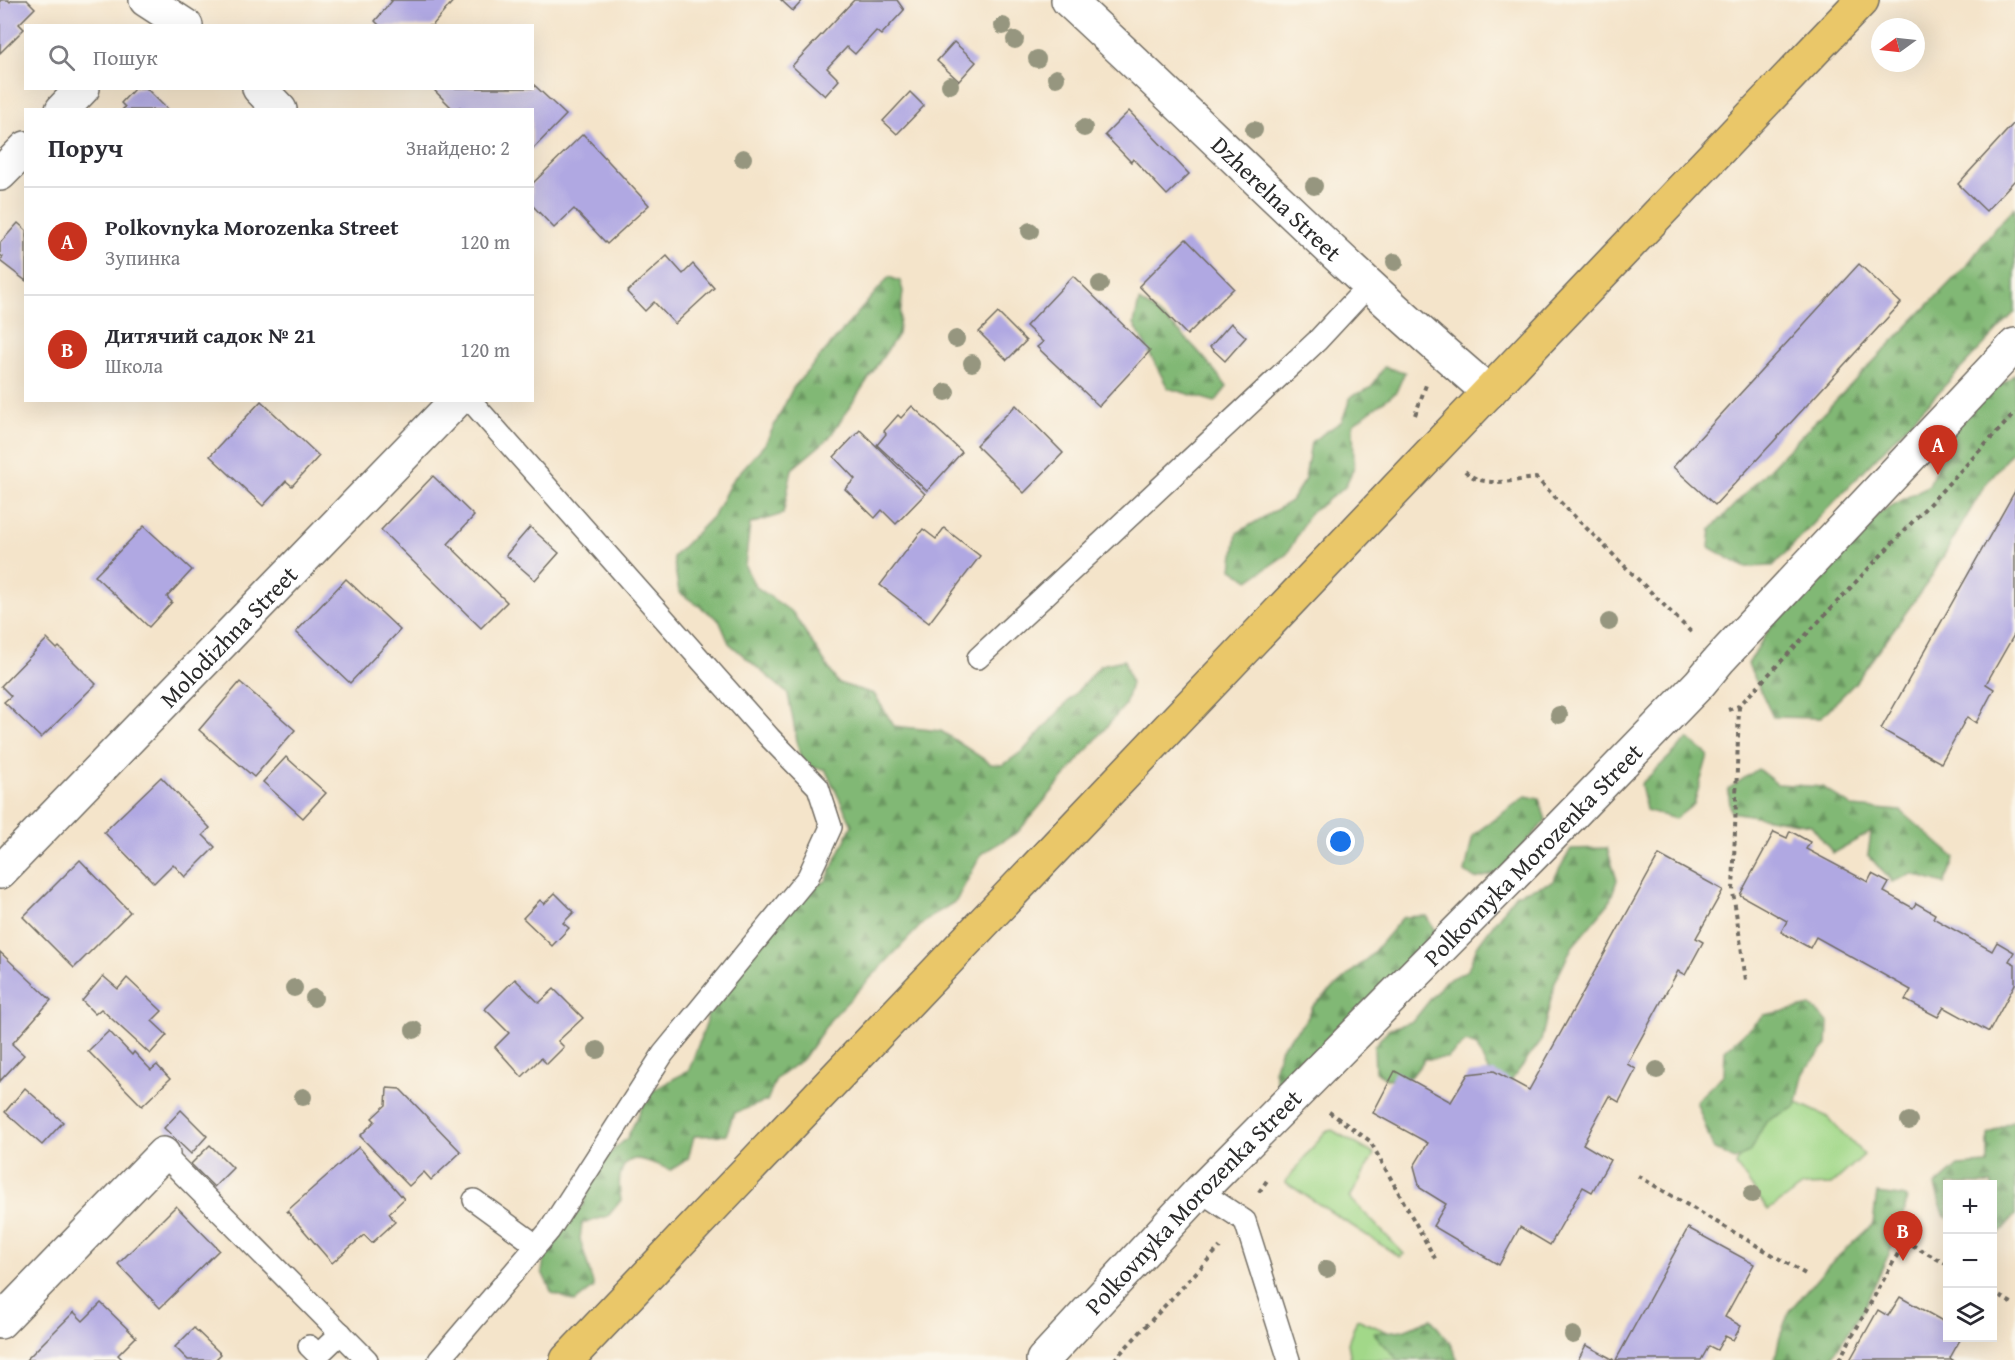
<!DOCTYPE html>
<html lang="uk">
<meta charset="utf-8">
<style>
:root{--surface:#fff;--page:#f2f2f3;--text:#2b2b33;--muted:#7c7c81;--line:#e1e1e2;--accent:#c8321e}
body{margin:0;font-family:"Gentium Book Plus",serif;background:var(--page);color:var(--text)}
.controls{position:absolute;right:18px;bottom:18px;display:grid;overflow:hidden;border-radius:0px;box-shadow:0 6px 24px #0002}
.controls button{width:54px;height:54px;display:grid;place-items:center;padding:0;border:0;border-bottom:2px solid var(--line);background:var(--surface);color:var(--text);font:30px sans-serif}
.compass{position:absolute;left:1871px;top:18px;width:54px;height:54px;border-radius:50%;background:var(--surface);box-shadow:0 6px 24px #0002;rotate:255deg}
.you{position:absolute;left:1341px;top:842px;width:21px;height:21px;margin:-15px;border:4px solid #fff;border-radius:50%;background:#1a73e8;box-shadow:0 0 0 9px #1a73e833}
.badge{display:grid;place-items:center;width:39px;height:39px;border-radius:50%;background:var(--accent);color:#fff;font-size:20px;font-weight:700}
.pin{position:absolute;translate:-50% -50px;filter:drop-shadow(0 2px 3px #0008)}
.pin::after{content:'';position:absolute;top:32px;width:21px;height:18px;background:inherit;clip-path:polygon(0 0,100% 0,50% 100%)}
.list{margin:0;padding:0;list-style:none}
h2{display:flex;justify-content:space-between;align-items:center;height:78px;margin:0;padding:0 24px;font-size:26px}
h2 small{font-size:20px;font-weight:400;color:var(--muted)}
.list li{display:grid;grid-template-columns:39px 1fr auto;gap:18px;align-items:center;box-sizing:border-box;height:108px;padding:0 24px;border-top:2px solid var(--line)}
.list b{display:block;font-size:22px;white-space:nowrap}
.list p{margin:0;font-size:20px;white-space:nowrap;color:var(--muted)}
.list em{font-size:20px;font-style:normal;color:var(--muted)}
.icon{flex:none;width:33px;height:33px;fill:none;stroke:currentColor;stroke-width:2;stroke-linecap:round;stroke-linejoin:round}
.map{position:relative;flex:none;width:2015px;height:1360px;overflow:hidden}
.search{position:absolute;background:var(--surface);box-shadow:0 6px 24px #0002;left:24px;top:24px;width:510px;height:66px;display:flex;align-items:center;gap:15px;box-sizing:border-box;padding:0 21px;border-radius:0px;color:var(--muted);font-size:22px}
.panel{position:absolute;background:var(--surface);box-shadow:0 6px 24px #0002;left:24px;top:108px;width:510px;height:294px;border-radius:0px}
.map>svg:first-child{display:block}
.green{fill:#a2d889;stroke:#66825a;stroke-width:1.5}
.forest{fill:url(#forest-firs);stroke:#567250;stroke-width:1.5}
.building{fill:#b0a8e2}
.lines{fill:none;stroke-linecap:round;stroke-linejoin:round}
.lane-casing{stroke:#716c63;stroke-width:24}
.street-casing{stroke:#716c63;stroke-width:36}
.primary-casing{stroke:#716c63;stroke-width:36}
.path{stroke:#716c63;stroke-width:4;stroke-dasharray:4.5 4.5;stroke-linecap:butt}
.lane{stroke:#fff;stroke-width:21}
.street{stroke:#fff;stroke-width:33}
.primary{stroke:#eac769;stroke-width:33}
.tree{fill:#96967f}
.labels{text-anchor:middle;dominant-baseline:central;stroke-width:6;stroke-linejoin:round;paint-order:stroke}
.street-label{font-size:24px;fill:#2b2b2b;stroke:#fbf7ec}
</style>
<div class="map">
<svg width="2015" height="1360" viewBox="0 0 2015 1360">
<defs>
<pattern id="forest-firs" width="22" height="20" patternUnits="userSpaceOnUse" patternTransform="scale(1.5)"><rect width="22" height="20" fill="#81b875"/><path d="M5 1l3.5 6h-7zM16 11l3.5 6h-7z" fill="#6a9660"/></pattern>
</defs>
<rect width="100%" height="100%" fill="#fbf7ec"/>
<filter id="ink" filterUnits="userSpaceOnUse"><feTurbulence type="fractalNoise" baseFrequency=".0167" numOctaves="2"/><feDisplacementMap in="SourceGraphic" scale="12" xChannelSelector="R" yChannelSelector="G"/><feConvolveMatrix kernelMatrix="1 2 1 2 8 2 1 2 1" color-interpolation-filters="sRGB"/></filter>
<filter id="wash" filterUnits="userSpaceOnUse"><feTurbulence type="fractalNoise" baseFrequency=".008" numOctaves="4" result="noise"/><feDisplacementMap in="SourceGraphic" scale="24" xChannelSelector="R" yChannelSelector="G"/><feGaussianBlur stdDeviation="1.35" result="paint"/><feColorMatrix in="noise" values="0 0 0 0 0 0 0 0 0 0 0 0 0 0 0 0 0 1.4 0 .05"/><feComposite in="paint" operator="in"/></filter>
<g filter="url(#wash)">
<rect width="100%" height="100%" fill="#f4e4ca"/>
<g class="green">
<path d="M1789,1099L1826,1116L1864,1155L1831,1185L1803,1186L1768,1210L1736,1165L1754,1126Z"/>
<path d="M1332,1130L1374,1154L1350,1198L1404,1254L1400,1257L1285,1182L1325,1132Z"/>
<path d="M1357,1319L1445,1356L1446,1360H1351L1348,1343Z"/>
</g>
<g class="forest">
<path d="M2015,207V312L1773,566L1744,567L1709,547L1711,529L1967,265L1995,228Z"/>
<path d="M889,277L900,281L903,291L898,334L829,438L792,469L783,514L750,524L745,566L755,586L793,613L838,683L874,694L894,726L941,731L991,764L1003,765L1024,750L1101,665L1124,660L1131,683L1125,705L1018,832L982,853L956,901L927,919L830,1020L804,1058L776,1079L767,1101L734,1113L726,1135L694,1136L688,1159L671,1170C661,1167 647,1159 637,1159C617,1160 618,1186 621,1200L608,1216L582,1223L580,1239L594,1287L575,1302L552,1293L542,1272L546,1245L584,1204L589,1185L608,1155L627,1138L649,1093L689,1070L707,1021V997L784,903L826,881L852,825L825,769L802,767L788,694L729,643L719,620L679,592L673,557L715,514L731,482L765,444L793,388Z"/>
<path d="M1139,301C1174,322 1203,354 1227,387L1215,402L1168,388L1134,324Z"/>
<path d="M1384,367L1405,372L1396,392L1353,424L1354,467L1345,487L1309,514L1287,554L1249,580L1232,569L1237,533L1291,501L1305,479L1311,442L1342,421L1351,396L1371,388Z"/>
<path d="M2015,374V448L1985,485L1930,579L1855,683L1820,718L1773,717L1748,664L1779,612L1839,559L1879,513L1929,485L1951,433L1982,400Z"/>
<path d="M1688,739L1708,755L1694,804L1675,819L1646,810L1641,784Z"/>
<path d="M1758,769L1777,784L1823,787L1852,807L1901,811L1955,858L1944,884L1912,874L1892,882L1868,855L1871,832L1833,853L1811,825L1731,812L1728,789Z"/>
<path d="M1526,796L1539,799L1546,820L1499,873L1475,879L1465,872L1473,835Z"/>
<path d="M1607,848L1617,880L1609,903L1572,947L1555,982L1541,1041L1511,1081L1488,1071L1477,1046L1466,1042L1447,1058L1425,1059L1411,1077L1386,1079L1375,1071L1374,1046L1389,1029L1413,1021L1445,981L1468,970L1477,946L1516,894L1552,882L1571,849Z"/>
<path d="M1426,916L1437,934L1294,1090L1277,1083L1274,1071L1281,1048L1307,1019L1313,1006L1370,956L1403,917Z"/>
<path d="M1811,1006L1828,1022L1827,1045L1804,1071L1796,1107L1766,1121L1749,1153L1734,1160L1713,1148L1696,1101L1724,1074L1725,1050L1764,1015Z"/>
<path d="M2015,1120V1215L1998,1235H1993L1992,1184H1948L1947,1218L1944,1215L1935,1186L1958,1166L1988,1164V1134Z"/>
<path d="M1877,1193L1907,1197L1902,1226L1863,1310L1830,1360H1775L1779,1340L1789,1311L1829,1265L1873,1224Z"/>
<path d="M1431,1319L1449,1342L1458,1360H1446L1444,1356L1436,1360H1398L1374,1333L1403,1330Z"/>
</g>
<g id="blocks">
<g class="building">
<path d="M0,0H8L10,2L12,0H27L35,8L19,24L24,29L0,53Z"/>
<path d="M390,0H454L432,26H380L375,21L392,1Z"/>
<path d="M781,0H803L793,11Z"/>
<path d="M854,0H897L904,10L881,35L876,31L855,54L847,47L827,68L839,80L825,96L792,66Z"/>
<path d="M954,42L976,62L959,81L937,61Z"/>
<path d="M532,83L566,115L532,150V110H462L460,107L454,110L435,91L437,88H532Z"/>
<path d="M135,88H146L168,110H122L125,107L121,103Z"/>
<path d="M910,92L924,106L897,134L883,121Z"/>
<path d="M1129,111L1189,174L1167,195L1133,159L1131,162L1105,135Z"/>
<path d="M2015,122V180L1986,211L1958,184Z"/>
<path d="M583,134L649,205L607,244L574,209L554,228L532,205V184Z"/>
<path d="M18,223L26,230V281L0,261L3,257L0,255V243Z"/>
<path d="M1186,239L1234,288L1187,335L1139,286Z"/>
<path d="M667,256L683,274L693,264L714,288L675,324L654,302L645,311L627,292Z"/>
<path d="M1859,264L1901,303L1715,505L1673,467Z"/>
<path d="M1073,276L1150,351L1099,406L1037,347L1043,342L1026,326Z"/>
<path d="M998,313L1026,341L1007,360L979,332Z"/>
<path d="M1231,323L1246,337L1225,361L1210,347Z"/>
<path d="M261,401L319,456L292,486L286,481L263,506L210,456Z"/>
<path d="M1016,405L1063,453L1024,493L976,445Z"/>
<path d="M912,406L962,452L927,491L877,445L886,434L884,431L898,415L901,418Z"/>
<path d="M860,430L925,494L896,524L882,510L875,518L845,489L855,479L834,457Z"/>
<path d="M433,476L474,516L448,544L507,602L481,628L381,530Z"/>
<path d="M2015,491V633L1986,684L1994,689L1976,723L1967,717L1941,763L1881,729Z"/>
<path d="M144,526L192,570L167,597L172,602L149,627L95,576Z"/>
<path d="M530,527L559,553L535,580L506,555Z"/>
<path d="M944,528L980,556L929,623L880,585L923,529L936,539Z"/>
<path d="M346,579L400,630L350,683L296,632Z"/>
<path d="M47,639L57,649L59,647L96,684L41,738L4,702L11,696L1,686Z"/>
<path d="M240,682L295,730L254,777L199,730Z"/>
<path d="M286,757L326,793L303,818L263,782Z"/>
<path d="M161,777L210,828L203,835L215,847L185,877L173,864L154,883L104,832Z"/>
<path d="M1790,831L1810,842L1806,849L1868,882L1872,874L1889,883L1884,892L1913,908L1916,903L1935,914L1933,918L1992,951L1997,942L2014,952L2009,961L2015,964V984L1989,1032L1944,1007L1938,1017L1905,1000L1911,990L1816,937L1810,948L1781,932L1787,921L1740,895L1774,832L1787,838Z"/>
<path d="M1659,855L1723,890L1696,938L1703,942L1685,975L1678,971L1627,1064L1636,1069L1619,1102L1609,1096L1583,1144L1610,1160L1592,1192L1583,1187L1550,1245L1520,1227L1499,1265L1433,1226L1446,1204L1420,1188L1414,1166L1428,1143L1373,1113L1395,1071L1451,1102L1468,1074L1494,1071L1529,1090Z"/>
<path d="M80,860L130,912L74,968L23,917Z"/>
<path d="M555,893L574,912L563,923L569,928L552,946L523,918L540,900L544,904Z"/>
<path d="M0,952L51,1000L12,1044L24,1055L0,1081Z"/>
<path d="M103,976L118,989L127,978L162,1011L152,1021L167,1035L150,1054L101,1009L95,1014L82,1001Z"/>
<path d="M515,979L539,1003L554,989L583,1018L558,1041L564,1047L547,1064L541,1058L522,1077L495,1047L509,1033L485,1009Z"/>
<path d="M109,1031L132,1055L134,1052L151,1070L157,1065L170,1079L142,1106L88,1051Z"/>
<path d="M25,1088L63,1122L42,1145L5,1112Z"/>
<path d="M387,1088L400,1089L461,1152L431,1180L424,1172L409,1186L360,1136L375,1121L372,1118L386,1105Z"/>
<path d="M181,1110L207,1136L191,1154L164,1128Z"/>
<path d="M210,1145L233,1168L214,1187L191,1164Z"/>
<path d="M359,1147L404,1199L389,1213L395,1222L372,1243L364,1235L332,1263L287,1211Z"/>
<path d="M176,1206L219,1250L160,1308L118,1264Z"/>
<path d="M1688,1228L1754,1264L1725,1317L1741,1326L1733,1340L1725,1336L1717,1350L1709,1346L1701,1360H1616Z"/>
<path d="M1900,1297L1948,1324V1338H1961L1950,1358L1953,1360H1850L1878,1310L1888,1316Z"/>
<path d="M101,1303L136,1337L118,1355L123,1360H26L74,1312L83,1321Z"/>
<path d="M194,1328L221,1354L215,1360H188L175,1347Z"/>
<path d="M1586,1345L1614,1360H1578Z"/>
</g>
</g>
</g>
<g filter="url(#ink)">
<use href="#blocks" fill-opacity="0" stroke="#716c63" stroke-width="1.5"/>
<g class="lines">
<g class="lane-casing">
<g id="lane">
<path d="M978,658L1317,341L1370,284"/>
<path d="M163,1154L367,1360"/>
<path d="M1200,1191L1245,1221L1289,1360"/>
<path d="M474,1200L536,1245"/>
<path d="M309,1346L318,1355L341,1333"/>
<path d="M439,1360L549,1231L663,1054L808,877L831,827L818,787L770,738L470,400"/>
</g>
</g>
<g class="street-casing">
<g id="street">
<path d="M146,0L186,26"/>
<path id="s1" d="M1068,0C1209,130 1343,268 1489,392"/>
<path d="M259,88L280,110"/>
<path d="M62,110L83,88"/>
<path d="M0,174L26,148"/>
<path id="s2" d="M0,872L457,400"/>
<path d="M0,1322L163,1154"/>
<path id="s3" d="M1043,1360L1200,1191L1536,852L1700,683L1719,660L2015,345"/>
</g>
</g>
<g class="primary-casing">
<path id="primary" d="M567,1360L1862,0"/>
</g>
<g class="path">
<path d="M1415,415L1426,385"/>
<path d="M1465,471C1482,489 1513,480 1536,478L1693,634"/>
<path d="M1739,706L1733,892L1746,980"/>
<path d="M1728,710L1739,706L2015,413"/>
<path d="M1329,1112L1370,1141L1437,1262"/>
<path d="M1638,1176L1807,1275"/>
<path d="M1259,1192L1268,1179"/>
<path d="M1992,1292L2015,1305"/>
<path d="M1114,1360L1220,1247"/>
<path d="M1839,1360L1905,1241L1948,1265"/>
</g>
<use href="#lane" class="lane"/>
<use href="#street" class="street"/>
<use href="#primary" class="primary"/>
</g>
<g class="tree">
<circle cx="1003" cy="26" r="9"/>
<circle cx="1015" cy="40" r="9"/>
<circle cx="1037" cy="59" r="9"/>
<circle cx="1056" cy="78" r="9"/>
<circle cx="950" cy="85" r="9"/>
<circle cx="1084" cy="128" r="9"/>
<circle cx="1254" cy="130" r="9"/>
<circle cx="743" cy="158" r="9"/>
<circle cx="1314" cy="186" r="9"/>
<circle cx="1030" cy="231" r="9"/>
<circle cx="1395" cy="262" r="9"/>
<circle cx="1100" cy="284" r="9"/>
<circle cx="956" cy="339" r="9"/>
<circle cx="972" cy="363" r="9"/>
<circle cx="946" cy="392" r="9"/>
<circle cx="1609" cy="622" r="9"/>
<circle cx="1559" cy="715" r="9"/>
<circle cx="294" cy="988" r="9"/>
<circle cx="314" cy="998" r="9"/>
<circle cx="414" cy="1030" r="9"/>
<circle cx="597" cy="1050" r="9"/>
<circle cx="1657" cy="1070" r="9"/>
<circle cx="303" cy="1097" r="9"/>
<circle cx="1909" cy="1121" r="9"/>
<circle cx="1752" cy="1194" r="9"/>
<circle cx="1327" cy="1269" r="9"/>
<circle cx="1573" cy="1335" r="9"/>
</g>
</g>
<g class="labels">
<g class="street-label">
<text stroke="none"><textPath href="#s1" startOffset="288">Dzherelna Street</textPath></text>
<text stroke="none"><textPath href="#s2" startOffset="328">Molodizhna Street</textPath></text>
<text stroke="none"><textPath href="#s3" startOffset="704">Polkovnyka Morozenka Street</textPath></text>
<text stroke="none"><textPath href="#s3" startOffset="218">Polkovnyka Morozenka Street</textPath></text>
</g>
</g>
</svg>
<div class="controls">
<button>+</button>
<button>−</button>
<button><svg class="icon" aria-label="layers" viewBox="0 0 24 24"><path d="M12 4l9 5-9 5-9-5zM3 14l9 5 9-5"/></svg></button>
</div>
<svg class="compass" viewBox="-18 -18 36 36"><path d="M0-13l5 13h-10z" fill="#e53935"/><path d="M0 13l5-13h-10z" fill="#7c7c81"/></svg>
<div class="you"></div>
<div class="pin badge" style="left:1938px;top:475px">A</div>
<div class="pin badge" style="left:1903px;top:1261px">B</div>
<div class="search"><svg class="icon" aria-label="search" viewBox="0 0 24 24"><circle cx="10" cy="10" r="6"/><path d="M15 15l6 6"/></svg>Пошук</div>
<section class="panel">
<h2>Поруч<small>Знайдено: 2</small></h2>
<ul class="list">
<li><span class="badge">A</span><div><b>Polkovnyka Morozenka Street</b><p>Зупинка</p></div><em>120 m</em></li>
<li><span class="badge">B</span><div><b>Дитячий садок № 21</b><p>Школа</p></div><em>120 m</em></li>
</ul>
</section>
</div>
